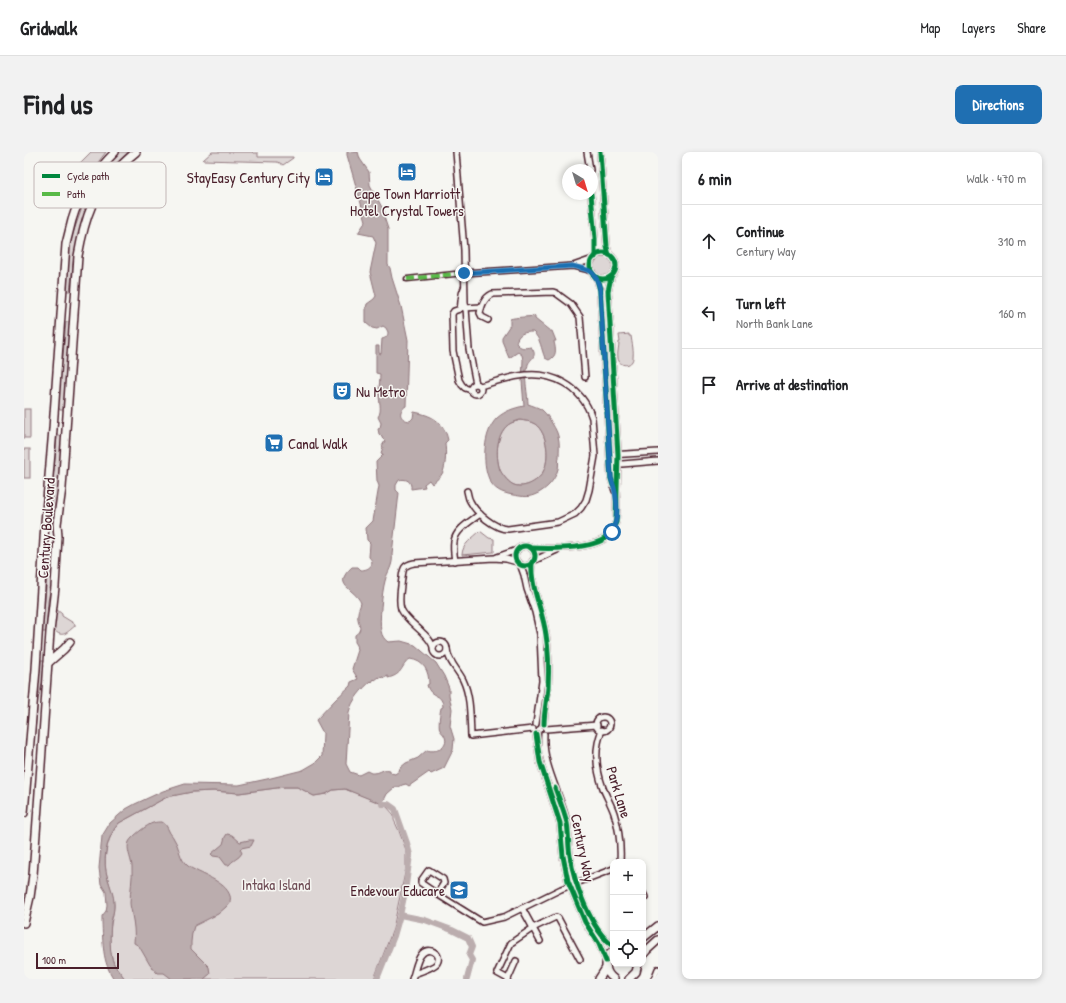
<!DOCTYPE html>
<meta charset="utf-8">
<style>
:root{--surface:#fff;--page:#f2f2f2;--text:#202124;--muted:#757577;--line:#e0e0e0;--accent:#1f6fb2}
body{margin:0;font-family:"Patrick Hand",sans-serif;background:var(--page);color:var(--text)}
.controls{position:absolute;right:12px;bottom:12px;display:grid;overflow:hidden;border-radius:8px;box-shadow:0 2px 6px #0003}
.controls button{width:36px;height:36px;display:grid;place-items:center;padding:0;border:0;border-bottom:1px solid var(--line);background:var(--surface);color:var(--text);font:20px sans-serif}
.compass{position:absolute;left:538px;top:12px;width:36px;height:36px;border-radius:50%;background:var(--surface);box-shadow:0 2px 6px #0003;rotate:142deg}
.scale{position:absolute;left:12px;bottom:10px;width:83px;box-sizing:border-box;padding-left:4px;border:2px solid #4a1f2b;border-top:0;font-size:11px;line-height:14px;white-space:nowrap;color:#4a1f2b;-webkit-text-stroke:3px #f6f6f2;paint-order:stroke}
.stop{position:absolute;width:12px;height:12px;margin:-9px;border:3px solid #1f6fb2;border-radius:50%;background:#fff}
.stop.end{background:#1f6fb2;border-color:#fff;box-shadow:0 1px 4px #0008}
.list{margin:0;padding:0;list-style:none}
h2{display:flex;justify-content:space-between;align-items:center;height:52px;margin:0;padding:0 16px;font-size:17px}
h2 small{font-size:13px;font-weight:400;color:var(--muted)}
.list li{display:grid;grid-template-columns:26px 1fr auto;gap:12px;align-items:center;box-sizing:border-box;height:72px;padding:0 16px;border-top:1px solid var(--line)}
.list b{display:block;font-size:15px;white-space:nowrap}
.list p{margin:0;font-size:13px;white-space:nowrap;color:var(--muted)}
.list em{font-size:13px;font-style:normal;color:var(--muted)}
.icon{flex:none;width:22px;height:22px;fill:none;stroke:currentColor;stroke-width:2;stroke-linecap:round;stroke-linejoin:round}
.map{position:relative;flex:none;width:634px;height:827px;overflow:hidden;border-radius:8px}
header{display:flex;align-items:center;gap:24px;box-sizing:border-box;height:56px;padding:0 20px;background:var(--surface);border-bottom:1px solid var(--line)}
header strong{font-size:19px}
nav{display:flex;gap:22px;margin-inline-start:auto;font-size:14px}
.intro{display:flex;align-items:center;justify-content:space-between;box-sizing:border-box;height:96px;padding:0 24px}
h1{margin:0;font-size:28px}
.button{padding:10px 18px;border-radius:8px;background:var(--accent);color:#fff;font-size:14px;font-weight:700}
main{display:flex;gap:24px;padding:0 24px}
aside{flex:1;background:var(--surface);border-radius:8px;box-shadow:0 2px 6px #0003}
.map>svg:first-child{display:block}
.green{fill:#ddd6d5;stroke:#947a80}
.water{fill:#bbadae;stroke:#8e747a;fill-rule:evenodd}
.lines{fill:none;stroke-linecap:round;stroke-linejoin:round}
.canal{stroke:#bbadae;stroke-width:6}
.pedestrian-casing{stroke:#4a1f2b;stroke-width:7}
.minor-casing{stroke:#4a1f2b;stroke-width:8}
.secondary-casing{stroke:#4a1f2b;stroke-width:10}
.pedestrian{stroke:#f6f6f2;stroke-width:4}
.minor{stroke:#f6f6f2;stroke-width:5}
.secondary{stroke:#f6f6f2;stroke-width:7}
.quiet{stroke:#58b947;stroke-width:4;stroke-dasharray:8 4;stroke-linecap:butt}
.cycleway-casing{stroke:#f6f6f2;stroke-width:8}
.cycleway{stroke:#00873e;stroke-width:5}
.route{stroke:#1f6fb2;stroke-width:5}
.labels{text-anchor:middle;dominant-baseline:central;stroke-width:3;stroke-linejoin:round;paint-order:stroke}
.poi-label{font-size:15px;fill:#4a1f2b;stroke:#f6f6f2;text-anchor:end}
.street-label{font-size:15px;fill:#4a1f2b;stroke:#f6f6f2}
.park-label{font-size:15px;fill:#6f4d56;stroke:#f6f6f2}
.key{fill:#f6f6f2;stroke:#c2b6b6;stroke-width:1}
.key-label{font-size:11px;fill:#4a1f2b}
</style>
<header>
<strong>Gridwalk</strong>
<nav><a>Map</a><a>Layers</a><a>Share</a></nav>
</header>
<div class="intro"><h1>Find us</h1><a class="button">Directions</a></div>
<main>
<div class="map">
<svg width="634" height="827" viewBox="0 0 634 827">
<rect width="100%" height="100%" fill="#f6f6f2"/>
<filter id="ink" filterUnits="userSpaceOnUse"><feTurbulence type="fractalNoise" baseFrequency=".025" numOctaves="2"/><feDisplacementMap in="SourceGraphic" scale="8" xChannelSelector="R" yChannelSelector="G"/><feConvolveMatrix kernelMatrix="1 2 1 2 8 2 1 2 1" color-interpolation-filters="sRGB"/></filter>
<g filter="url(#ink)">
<g class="green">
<path d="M67,0H82L65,22L61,23H58L52,19L53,14Z"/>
<path d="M96,0H105L84,19L74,32L71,29L80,16Z"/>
<path d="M188,0H228L229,1H234V5H269V6L259,13L256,11L253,10L179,8Z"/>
<path d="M58,56L62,58L50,104L46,139H42L44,101L49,81Z"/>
<circle cx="579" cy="115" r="10"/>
<path d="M42,170H46L40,258H36L34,255V230L39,204Z"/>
<path d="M605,182V184H607C608,192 610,198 609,206C608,215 595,215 594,206C593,201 595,195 595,190H596L595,183Z"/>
<rect x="0" y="257" width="6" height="29"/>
<path d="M496,268C501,269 506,269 511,272C524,281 526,308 519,320C514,330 498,338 488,332C483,329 478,322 476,318C471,303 472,279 487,271C490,270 493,269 496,268Z"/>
<path d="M33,284H38L35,336L31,352L29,372L25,371Z"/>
<rect x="0" y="297" width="6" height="29"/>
<path d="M456,379L465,386L470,387V400L438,403C438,392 449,386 456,379Z"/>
<path d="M25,401L29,402L28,430L24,449L22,480H18Z"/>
<path d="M32,457L38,462V464L51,472V474C43,480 39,487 30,478Z"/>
<path d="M17,508H22L21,522L14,547L11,580L9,579L12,546L15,530Z"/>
<path d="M260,635H273L284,640L286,642L290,644L302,642L309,638L321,637L353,649L363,655L370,663V668L375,679L382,698V716L369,777L350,827H101C97,822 93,817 90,812C85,800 85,784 87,772C88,766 90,759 90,753C89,741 85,732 82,720C79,704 84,683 95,671L143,645L156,642L168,640L189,639L215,641Z"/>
</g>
<g class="water">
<path d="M323,0H334L336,7L345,20L346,33L361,61L360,65L364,77V113L366,116L368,126L377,154L384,188L382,254C373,260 376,268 386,269L389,266L390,260C407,263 420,269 424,288L421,291C422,300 422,312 419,320C417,325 412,328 408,332L405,328L400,332L401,335L387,337C388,329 382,326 375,328L372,333V338L375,341L368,402C370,413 363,420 361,429C358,440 355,469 357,479C358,484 360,487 364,490L377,489L391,493L412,511L420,524L425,536V543L428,557L426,574L430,587L429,598L420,616L407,622L405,620L385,634L382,632L378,633L375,635H371L363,642L358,652L321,637L309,638L302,642L290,644L286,642L283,640L273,635H260L215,641L189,639L168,640L143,645L95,671C84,683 79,703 82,719C84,731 91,742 90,755C90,760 88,765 87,770C86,782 85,801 90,812C93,817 98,822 101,827H90C78,810 79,790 78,770V764L82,759L83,753L82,740L77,732L75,716L78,684L86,671L102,657L111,652L139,639L161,632L215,633L243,627L279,618L291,611L298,604L299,581L292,568L312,547L326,534L327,530L334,527L328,517L334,498L333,493L331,490V483C341,476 332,471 334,461C334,458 336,455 337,451C331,436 307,434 328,415H334L337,418C345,418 352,412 345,405L346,391L343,388L342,376L349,369L355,334L353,329L352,310L359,303V302L357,301L359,295L358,294L361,289L358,286V285L355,282L354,277L356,276L357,271L354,265C359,258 354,247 355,239C355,234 356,228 356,222L352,221V194H355V201L357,202L358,187C362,186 364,184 364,180L362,176L359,174L353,177L348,176L342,171V156L343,152L350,147L352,144L346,120L352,91L349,84L334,81L342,69L323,3ZM386,507C400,509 405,519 405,532L403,533C406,547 419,540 419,555L417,556C416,560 414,574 416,578C417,580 420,582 421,585C425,596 411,601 403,598L394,606L382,611L376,616L375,619L371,622L367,621L366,619V618C360,617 360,618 355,620C353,621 349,621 347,621L343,619L335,623L326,620L322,612L325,560C328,548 338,537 347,529L348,530L350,527L351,528L355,525L356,526L359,525L360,526L364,524V526C380,522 376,514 386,507Z"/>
<path d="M511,164V167L526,179H528L532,189H530V190C532,198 533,204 525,208L521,206C517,197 517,187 509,180C500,180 494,181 492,191C497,197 500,196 507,195C514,204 508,205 504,212C504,214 503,216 502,218C500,225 504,244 504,252C509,254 514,255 518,258C523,262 526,268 529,273C531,276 533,280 534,284C536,291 535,298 535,305C534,309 535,313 534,317C531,329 521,339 510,343C503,346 496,344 489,343C478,341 470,338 465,327C458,311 459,280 473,266C481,259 490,256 500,254L498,229L499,208L498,203L494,200L485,206L478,189V185L486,173V167C492,165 504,165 511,164ZM496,268C501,269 506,269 511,272C524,281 526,308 519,320C514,330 498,338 488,332C483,329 478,322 476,318C471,303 472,279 487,271C490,270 493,269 496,268Z"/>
<path d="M138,670C142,672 143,675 145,679C146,682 149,684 150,687C156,696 155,707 164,714C175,722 202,729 206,744C207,746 206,748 206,750L202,755L194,762L170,774L168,781L167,790V797L185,815L186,822L180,827H148L140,821H133L126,813L115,794L110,791C111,782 110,772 108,763C108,759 106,755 106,751C106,738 109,727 108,714C107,706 102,697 105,690C107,685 124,672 129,671C132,670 135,670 138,670Z"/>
<path d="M203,682L208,683L216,690L225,688H230L227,694L217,696L216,697L218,701C215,707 208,708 205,713H202L196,705L189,704L187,702L199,692L201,685Z"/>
</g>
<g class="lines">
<g class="canal">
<path d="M376,763L401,768L428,778L444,786L448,795L445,803L448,808L443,827"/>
<path d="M353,827L370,784L376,763L381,740L386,703L383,691L371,657L364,652H358"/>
</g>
<g class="pedestrian-casing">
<path id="pedestrian" d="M383,127L440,121"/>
</g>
<g class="minor-casing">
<g id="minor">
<path d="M432,0L440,98L441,151L442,156L445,197L452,232"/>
<path d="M563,0L566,18"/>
<path d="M576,0L583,95L585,103"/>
<path d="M567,42L571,87V105"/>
<circle cx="579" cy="114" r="13"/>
<path d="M549,114L569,107"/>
<path d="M440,121L549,114L562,117L568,120"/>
<path d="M573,126L576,138L587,326L591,339"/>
<path d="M440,136C436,144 438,148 436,157L430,159L428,162L429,199L435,228L438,233L441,236L447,238"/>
<path d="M440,156L457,155"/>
<path d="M464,168L458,165L456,161C458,153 460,146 468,142L529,140L532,141L547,152L556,165L561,225"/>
<circle cx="452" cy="237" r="5"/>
<path d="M586,303L634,300"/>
<path d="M586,313L634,309"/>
<path d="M443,339C444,342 444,346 446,349C452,361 471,377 484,377L534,370L551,362L557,356L562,348L565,338L571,304L568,266C558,234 527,218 495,224C482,226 469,230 456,234"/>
<circle cx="501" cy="404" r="10"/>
<path d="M507,396C525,397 565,397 580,387C586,383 589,377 592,370L594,303L584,139L587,125"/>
<path d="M473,405L493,398"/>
<path d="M431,409C430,403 429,396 430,390C431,378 447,369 456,362"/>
<path d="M509,409L533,398"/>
<path d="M508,410C506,436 519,458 522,483C525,500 525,518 524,535C523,548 520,560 520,572"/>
<path d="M496,412L500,423L503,437L511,460L516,482L518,529L512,572"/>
<circle cx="416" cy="497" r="7"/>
<path d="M409,495C407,488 403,485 398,480C391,473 381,466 377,457C374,448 377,435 378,426C379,416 380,413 390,411L470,406L482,407L493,410"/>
<path d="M423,497C424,509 434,518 439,528C447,545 446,565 447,584L509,577"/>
<circle cx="579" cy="572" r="7"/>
<path d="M522,577L573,573"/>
<path d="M578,578C570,597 572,617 579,636C582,644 587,652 590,661C595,677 597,694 596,710"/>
<path d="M512,582L516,610L536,671L539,704L544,729L561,770L575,792L582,809"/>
<path d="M520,582C518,613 536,640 543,670C545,681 544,693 546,704C549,730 567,778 589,794"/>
<path d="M619,741L621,745L619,747"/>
<path d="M413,742L420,731L419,727L405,718L404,719L397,729V731L413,742L458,770L480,765L537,737L589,717"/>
<path d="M498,756L516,789"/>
<path d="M388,827C391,820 392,809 397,803C404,793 419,802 413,811C411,815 395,820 390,822"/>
<path d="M484,827L473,821L487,791L509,776L532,765L534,766L556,807"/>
<path d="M484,827L492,809"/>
<path d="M630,827L634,817"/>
</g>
</g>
<g class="secondary-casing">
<g id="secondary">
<path d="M24,511L40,497L46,490"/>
<path d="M0,661L12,517L21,371L29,277L42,92C44,84 46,76 48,68C55,43 73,18 91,0"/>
<path d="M0,771L6,745L9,723L17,613L26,480L31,435L34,385L33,372L38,336L54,104C57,87 61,69 68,53C74,36 98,11 112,0"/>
<path d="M619,786L634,774"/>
<path d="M589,799C579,807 580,820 590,827"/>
<path d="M619,803L623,798L634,788"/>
<path d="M575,827L582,816"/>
<path d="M605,827L612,820L614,812"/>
</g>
</g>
<use href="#pedestrian" class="pedestrian"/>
<use href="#minor" class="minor"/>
<use href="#secondary" class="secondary"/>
<path class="quiet" d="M383,127L440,121"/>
<g class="cycleway-casing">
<g id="cycleway">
<path d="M576,0L583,95L585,103"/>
<path d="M567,42L571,87V105"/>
<circle cx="579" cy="114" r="13"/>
<path d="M573,126L576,138L587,326L589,333"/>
<circle cx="501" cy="404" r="10"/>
<path d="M507,396C525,397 565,397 580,387C586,383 589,377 592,370L594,303L584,139L587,125"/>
<path d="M508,410C506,436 519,458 522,483C525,500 525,518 524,535C523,548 520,560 520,572"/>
<path d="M512,582L516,610L536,671L539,704L544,729L561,770L575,792L582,809"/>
<path d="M531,636C535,647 540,659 543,671C545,682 544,693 546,704C550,731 567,778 589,794"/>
</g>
</g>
<use href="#cycleway" class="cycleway"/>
</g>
</g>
<g class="lines" filter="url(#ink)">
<path class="route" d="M440,121L548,114C567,118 572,119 576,138L587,326C593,343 596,363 588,380"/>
</g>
<defs>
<g id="hotel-square" transform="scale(1)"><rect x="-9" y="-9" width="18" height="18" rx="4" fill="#1f6fb2" stroke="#f6f6f2"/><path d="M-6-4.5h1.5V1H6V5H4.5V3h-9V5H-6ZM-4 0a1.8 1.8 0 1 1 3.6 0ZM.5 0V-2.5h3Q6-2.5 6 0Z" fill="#fff"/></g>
<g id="theatre-square" transform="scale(1)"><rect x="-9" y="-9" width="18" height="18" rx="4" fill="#1f6fb2" stroke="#f6f6f2"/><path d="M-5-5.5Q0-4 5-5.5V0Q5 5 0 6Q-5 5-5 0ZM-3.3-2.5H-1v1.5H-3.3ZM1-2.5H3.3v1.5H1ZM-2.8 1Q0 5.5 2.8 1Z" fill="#fff"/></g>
<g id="supermarket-square" transform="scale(1)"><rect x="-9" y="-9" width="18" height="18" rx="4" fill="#1f6fb2" stroke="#f6f6f2"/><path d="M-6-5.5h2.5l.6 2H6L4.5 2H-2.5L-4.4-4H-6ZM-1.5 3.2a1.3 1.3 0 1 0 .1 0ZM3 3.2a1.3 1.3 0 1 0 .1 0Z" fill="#fff"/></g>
<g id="school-square" transform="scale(1)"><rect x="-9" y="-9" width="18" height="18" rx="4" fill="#1f6fb2" stroke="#f6f6f2"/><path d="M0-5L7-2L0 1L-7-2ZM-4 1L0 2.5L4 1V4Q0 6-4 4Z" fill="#fff"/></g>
</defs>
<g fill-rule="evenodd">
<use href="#hotel-square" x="383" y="20"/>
<use href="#hotel-square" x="300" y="25"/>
<use href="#theatre-square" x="318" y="239"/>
<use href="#supermarket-square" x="250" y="291"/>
<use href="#school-square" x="435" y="738"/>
</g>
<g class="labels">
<g class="poi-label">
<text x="286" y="25">StayEasy Century City</text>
<text x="383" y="41" text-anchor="middle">Cape Town Marriott<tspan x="383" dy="17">Hotel Crystal Towers</tspan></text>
<text x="332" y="239" text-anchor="start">Nu Metro</text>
<text x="264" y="291" text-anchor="start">Canal Walk</text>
<text x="421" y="738">Endevour Educare</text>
</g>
<g class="street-label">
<text transform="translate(22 376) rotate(-86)">Century Boulevard</text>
<text transform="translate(595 640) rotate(73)">Park Lane</text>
<text transform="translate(559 696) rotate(78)">Century Way</text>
</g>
<g class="park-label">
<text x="252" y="732">Intaka Island</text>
</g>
</g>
<rect x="10" y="10" width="132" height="46" rx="6" class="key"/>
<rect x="18" y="22" width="18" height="4" fill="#00873e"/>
<rect x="18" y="40" width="18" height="4" fill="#58b947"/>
<g class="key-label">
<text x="43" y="28">Cycle path</text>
<text x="43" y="46">Path</text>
</g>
</svg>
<div class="controls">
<button>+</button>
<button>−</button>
<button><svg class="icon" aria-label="locate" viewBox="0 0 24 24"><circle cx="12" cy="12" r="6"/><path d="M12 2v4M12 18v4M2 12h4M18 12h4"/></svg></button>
</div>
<svg class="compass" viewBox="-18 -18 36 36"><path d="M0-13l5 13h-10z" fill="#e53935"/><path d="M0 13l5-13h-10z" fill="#757577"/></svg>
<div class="scale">100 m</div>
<div class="stop" style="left:588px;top:380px"></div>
<div class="stop end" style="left:440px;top:121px"></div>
</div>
<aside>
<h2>6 min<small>Walk · 470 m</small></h2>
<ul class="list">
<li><svg class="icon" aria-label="ahead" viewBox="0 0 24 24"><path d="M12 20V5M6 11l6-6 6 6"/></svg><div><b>Continue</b><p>Century Way</p></div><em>310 m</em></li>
<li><svg class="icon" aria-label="left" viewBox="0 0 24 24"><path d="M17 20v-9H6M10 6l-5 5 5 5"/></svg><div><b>Turn left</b><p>North Bank Lane</p></div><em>160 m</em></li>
<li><svg class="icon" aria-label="arrive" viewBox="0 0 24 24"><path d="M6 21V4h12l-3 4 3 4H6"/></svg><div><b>Arrive at destination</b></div></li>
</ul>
</aside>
</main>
